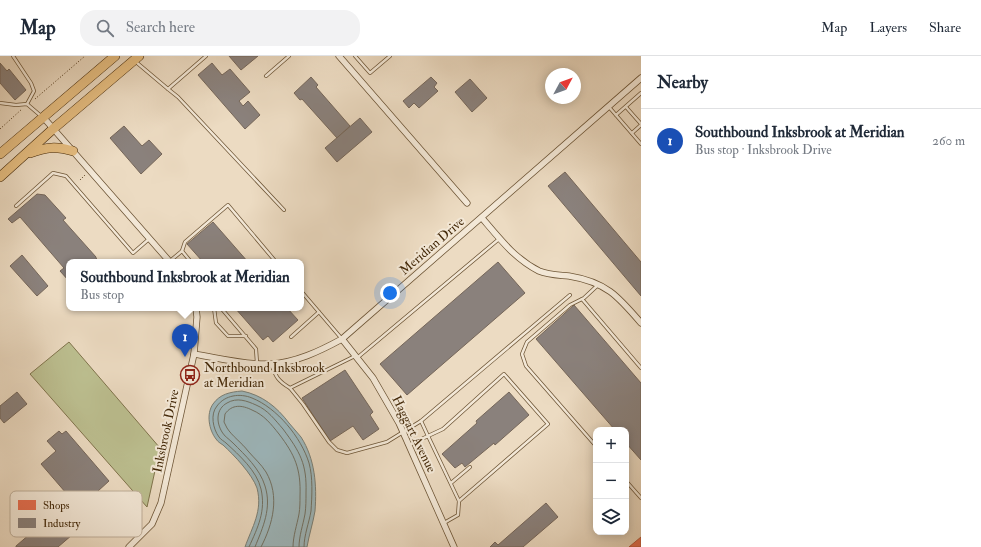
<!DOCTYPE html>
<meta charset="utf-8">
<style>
:root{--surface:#fff;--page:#f2f2f3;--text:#1f2937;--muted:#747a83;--line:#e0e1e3;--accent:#8f2418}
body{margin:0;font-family:"IM FELL Double Pica",serif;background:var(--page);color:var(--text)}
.controls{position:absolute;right:12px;bottom:12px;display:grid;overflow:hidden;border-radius:8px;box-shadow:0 2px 10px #0003}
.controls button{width:36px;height:36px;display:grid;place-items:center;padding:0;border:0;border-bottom:1px solid var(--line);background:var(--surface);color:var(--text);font:20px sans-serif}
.compass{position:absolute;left:545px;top:12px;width:36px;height:36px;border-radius:50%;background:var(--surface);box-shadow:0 2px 10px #0003;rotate:49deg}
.you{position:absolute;left:390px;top:237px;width:14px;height:14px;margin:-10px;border:3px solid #fff;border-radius:50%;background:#1a73e8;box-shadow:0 0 0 6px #1a73e833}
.badge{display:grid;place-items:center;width:26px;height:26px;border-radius:50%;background:var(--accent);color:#fff;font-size:13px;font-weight:700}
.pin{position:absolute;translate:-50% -33px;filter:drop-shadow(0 1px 2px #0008)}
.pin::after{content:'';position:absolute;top:21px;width:14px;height:12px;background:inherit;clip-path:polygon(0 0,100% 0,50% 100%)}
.popup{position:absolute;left:66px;top:203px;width:238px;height:52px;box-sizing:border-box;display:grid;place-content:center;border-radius:8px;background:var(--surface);filter:drop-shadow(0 1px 3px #0005);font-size:13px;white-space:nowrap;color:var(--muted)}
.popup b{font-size:15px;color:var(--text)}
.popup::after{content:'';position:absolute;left:50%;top:100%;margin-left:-8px;border:8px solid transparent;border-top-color:var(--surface)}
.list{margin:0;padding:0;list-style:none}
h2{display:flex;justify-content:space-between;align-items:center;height:52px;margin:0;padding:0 16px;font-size:17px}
h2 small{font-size:13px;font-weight:400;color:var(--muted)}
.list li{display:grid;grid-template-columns:26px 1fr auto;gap:12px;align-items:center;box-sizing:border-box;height:64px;padding:0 16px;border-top:1px solid var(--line)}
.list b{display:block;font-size:15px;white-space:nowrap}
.list p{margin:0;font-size:13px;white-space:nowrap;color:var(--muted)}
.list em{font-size:13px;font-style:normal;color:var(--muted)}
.icon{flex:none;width:22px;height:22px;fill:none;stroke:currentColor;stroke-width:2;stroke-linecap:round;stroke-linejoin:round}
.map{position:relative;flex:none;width:641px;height:491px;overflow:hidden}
header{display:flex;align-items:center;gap:24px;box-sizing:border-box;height:56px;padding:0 20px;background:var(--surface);border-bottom:1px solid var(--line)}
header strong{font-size:19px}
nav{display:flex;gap:22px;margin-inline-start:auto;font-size:14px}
.search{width:280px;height:36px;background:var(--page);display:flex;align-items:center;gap:10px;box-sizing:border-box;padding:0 14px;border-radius:16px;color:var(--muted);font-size:15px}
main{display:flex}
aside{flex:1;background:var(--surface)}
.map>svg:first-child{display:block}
.green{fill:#bcbf90;stroke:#80744c}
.water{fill:#9db8be;stroke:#797e75}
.shops{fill:#e76f51;stroke:#b65a3b}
.industry{fill:#8a817c;stroke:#756659}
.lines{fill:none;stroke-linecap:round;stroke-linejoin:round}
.shore{stroke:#707063;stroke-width:1}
.service-casing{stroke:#6d5536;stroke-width:4}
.minor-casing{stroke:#6d5536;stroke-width:7}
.primary-casing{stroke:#432808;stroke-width:10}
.path{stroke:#432808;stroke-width:1;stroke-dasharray:1 2;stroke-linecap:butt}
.service{stroke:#f3e8d7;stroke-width:2.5}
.minor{stroke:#f3e8d7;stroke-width:5.5}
.primary{stroke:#e6be81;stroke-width:9}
.labels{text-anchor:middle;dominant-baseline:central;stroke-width:4;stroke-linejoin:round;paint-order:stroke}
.street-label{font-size:13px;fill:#432808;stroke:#f3e8d7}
.poi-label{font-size:13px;fill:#432808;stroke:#f3e8d7;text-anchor:start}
.key{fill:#f3e8d7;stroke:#beae99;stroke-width:1}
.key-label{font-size:11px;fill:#432808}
</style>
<header>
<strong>Map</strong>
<div class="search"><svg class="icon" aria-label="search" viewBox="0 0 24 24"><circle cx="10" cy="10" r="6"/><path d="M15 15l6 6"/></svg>Search here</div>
<nav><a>Map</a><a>Layers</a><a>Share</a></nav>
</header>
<main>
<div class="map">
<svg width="641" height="491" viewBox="0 0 641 491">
<rect width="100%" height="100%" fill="#ecdbc2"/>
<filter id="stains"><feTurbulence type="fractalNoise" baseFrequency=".005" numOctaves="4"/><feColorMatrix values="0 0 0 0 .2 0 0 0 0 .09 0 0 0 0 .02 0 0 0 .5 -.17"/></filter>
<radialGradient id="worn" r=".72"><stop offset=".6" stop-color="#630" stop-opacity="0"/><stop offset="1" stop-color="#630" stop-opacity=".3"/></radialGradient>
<path class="green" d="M69,286L160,392L147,451L30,318Z"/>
<path class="water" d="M242,335C262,339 277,351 289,367C293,372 297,376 301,381C315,403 317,429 315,455C313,467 309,479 307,491H245C252,471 263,455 257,432C252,418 234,399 223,389C220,387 218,386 216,383C209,374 206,358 213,348C220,338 230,336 242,335Z"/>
<path class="shops" d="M641,481V491H629Z"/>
<g class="industry">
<path d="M229,0H258L241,14Z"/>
<path d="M0,7L7,15L9,13L26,34L15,44L0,27Z"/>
<path d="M212,7L222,19L230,13L250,36L239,45L243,50L248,45L260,59L245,73L198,19Z"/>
<path d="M311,21L318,29L316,31L350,70L337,82L302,43L300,44L294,37Z"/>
<path d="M431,21L437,27L434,31L438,35L419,52L414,47L409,52L403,45Z"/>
<path d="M470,23L487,42L472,56L455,36Z"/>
<path d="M360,62L372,76L337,106L325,92Z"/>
<path d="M124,70L142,90L149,84L162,98L141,118L110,82Z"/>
<path d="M565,116L641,206V240L548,130Z"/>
<path d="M37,138L45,139L66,162L63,164L96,201V202L99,206H69V225L60,215L64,212L20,161L12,167L8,163Z"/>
<path d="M213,166L248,206H203L187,188Z"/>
<path d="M22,199L48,230L37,240L10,210Z"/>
<path d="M498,206L525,237L407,339L380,308Z"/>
<path d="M574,249L641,327V404L626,387V374H615L536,283Z"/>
<path d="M235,252H287L298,264L273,286L268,280L263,284Z"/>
<path d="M345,314L373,356L370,359L379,373L363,384L353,370L330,385L302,342Z"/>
<path d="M17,336L27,348L4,367L0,362V350Z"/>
<path d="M509,336L529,359L495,389L494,387L465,411L462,407L455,412L442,398L477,367L476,365Z"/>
<path d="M59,375L62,378L66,375L109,425L98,435L108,447L100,454L90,442L79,452L41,408L56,395L47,385Z"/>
<path d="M546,447L558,461L523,491H490L495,486L498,489Z"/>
<path d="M60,452L79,473L58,491H16V490Z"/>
</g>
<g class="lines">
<g class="shore">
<path d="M249,491C258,471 266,455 261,433C257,415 239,399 226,387C224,385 221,384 219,381C213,373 210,358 217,350C225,339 240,337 252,342C277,352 301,381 309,407C313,421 312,440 311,455C309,467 304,479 304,491"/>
<path d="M255,491C263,471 272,452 265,430C260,413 245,399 233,387C229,383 224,380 222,376C216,366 216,353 227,347C237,341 247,345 256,349C268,354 275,364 283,373C300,396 307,408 306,437C306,444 306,451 305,458C303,469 299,480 299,491"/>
<path d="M261,491C273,468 280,440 266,416C261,408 254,402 248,395C242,387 232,380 227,372L224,366L225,358C232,348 242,349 252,354C264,359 271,368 279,378C295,399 301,413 300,440C300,446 300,452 299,458C297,469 293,480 293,491"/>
</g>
<g class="service-casing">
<g id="service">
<path d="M13,0L31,27L34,35L27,48"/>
<path d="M355,0L370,17L390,0"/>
<path d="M136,6L168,33L206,0"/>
<path d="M266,20L289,0"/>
<path d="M168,33L178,41L284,154"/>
<path d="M0,47L16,49L27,48L41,60"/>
<path d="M609,51L641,88"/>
<path d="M626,51L641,68"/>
<path d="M616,59L641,37"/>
<path d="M632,77L641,69"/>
<path d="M16,150L53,117L66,120L133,197L149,183"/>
<path d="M182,195L185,186L228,149L276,206"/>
<path d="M170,205L182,195L191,206"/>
<path d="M301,235L342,283"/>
<path d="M582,243L641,312"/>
<path d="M214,252L216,267L228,280H246"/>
<path d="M221,252L256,293L257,307"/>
<path d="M291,281L319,256"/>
<path d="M357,302L499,183"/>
<path d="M271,308C276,321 278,325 290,332L355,300"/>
<path d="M290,332L303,348L329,386L337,394L347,397L387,386L421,365L570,239"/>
<path d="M409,389L428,380L459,445L548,368L504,318L443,373L428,380L421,365"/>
<path d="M596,390L526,310L522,298L527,286L570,249L584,242L598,229"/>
<path d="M626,425L641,442"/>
<path d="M451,427L470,411"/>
<path d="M444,467L458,459L459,445"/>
</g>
</g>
<g class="minor-casing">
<g id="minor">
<path d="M339,0L467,147"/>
<path d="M43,61L170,206"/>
<path d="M482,162C499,182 515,203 539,215C548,219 560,219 569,220C606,226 618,240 641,267"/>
<path d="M342,283L373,322L399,367L454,491"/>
<path d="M194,298C219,302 245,309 270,308C295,307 320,295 342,283L641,22"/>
<path d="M129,491L152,468L161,447L194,298L197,261L196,252"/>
</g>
</g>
<g class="primary-casing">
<g id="primary">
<path d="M30,97C47,91 56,90 73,95"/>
<path d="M0,98L115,0"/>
<path d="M0,121L53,73L139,0"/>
</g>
</g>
<g class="path">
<path d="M35,43L85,0"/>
<path d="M0,73L22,53"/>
<path d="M80,124L85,119"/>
</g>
<use href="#service" class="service"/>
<use href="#minor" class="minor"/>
<use href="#primary" class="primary"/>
</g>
<defs>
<g id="bus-ring" transform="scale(1)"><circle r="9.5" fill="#f3e8d7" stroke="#8f2418" stroke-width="1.5"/><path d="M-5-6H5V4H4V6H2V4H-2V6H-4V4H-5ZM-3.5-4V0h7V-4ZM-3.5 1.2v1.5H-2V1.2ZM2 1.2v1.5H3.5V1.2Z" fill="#8f2418"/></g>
</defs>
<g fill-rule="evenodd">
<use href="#bus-ring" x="190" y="319"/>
</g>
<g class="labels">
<g class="street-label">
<text transform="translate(432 190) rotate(-41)">Meridian Drive</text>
<text transform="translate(166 375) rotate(-78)">Inksbrook Drive</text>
<text transform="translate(414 378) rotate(64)">Haggart Avenue</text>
</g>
<g class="poi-label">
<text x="204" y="312">Northbound Inksbrook<tspan x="204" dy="15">at Meridian</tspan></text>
</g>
</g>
<rect x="10" y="435" width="132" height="46" rx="6" class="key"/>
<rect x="18" y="444" width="18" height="10" fill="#e76f51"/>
<rect x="18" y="462" width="18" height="10" fill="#8a817c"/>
<g class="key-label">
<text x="43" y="453">Shops</text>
<text x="43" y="471">Industry</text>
</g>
<rect width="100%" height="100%" filter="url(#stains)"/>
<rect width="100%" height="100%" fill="url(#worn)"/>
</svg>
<div class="controls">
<button>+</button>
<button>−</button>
<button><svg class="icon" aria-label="layers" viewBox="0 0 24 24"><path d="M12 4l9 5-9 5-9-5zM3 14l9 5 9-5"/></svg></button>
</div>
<svg class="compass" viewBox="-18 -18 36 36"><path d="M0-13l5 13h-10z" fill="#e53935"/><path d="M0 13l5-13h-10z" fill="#747a83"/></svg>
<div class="you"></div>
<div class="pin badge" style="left:185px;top:301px;background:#1a4fb4">1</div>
<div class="popup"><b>Southbound Inksbrook at Meridian</b>Bus stop</div>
</div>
<aside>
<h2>Nearby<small></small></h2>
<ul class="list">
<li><span class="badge" style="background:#1a4fb4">1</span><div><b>Southbound Inksbrook at Meridian</b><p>Bus stop · Inksbrook Drive</p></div><em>260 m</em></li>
</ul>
</aside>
</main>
